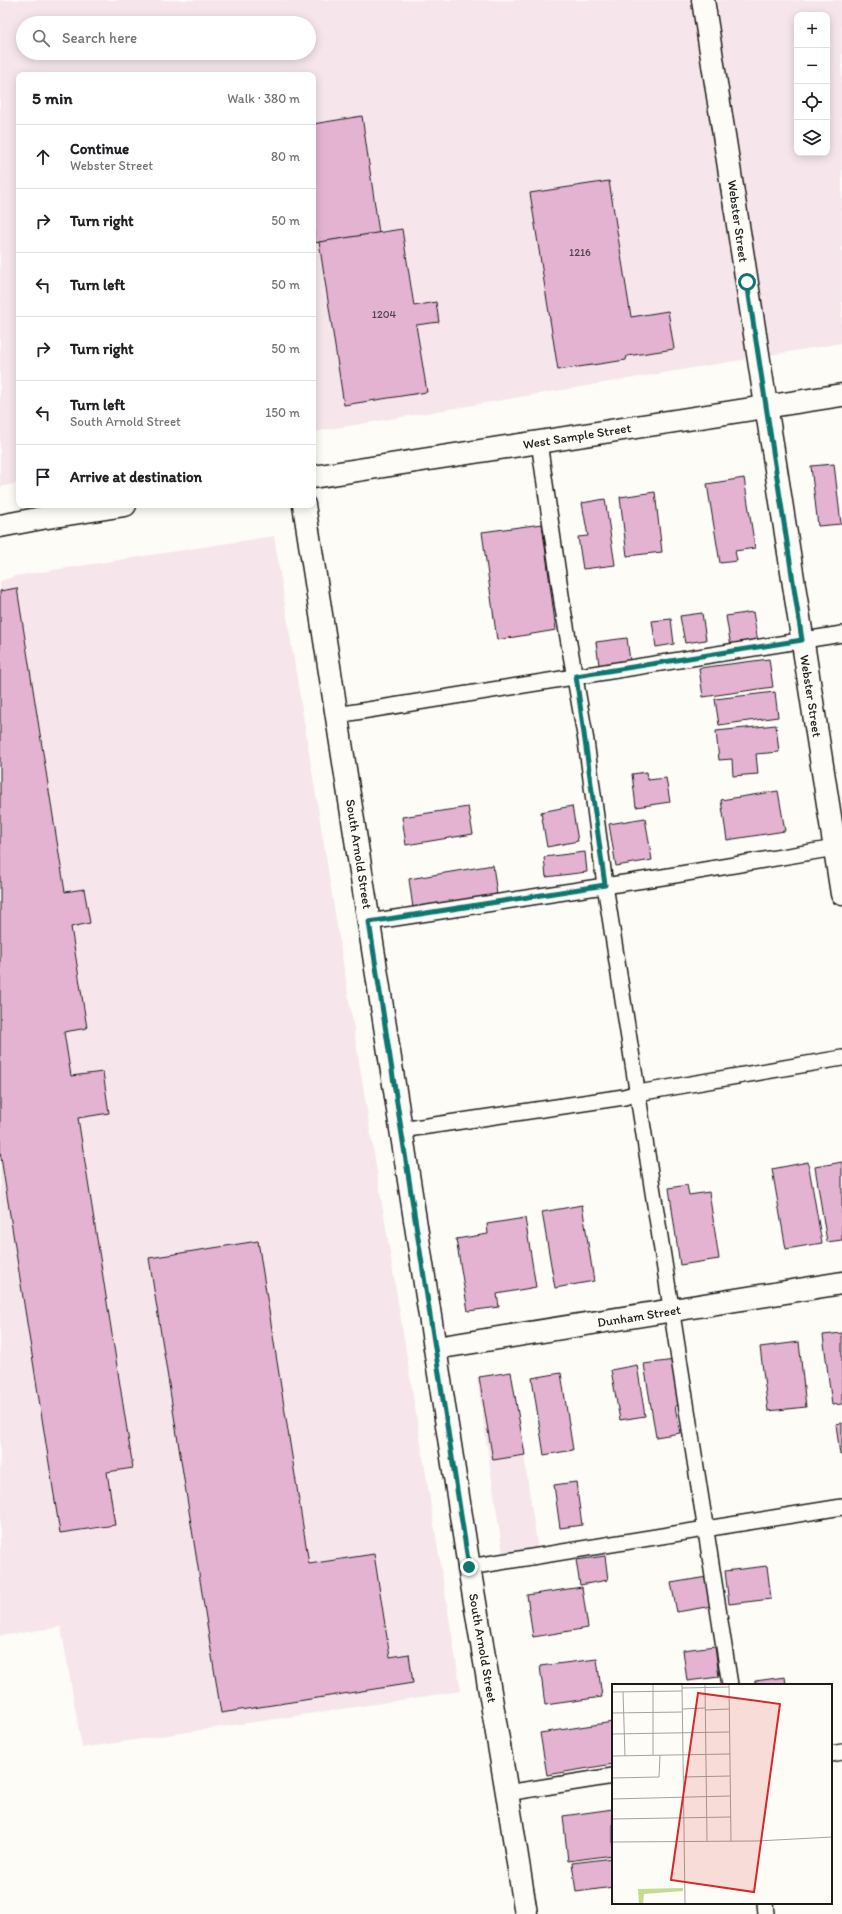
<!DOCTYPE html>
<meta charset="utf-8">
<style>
:root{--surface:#fff;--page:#f6f6f6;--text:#202124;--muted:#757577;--line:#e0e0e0}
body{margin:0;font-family:Itim,sans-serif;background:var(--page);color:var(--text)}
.controls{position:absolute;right:12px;top:12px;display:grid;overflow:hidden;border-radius:8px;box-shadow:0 2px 10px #0003}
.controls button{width:36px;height:36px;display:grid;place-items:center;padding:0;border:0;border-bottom:1px solid var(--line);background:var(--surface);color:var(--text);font:20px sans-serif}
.stop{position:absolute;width:12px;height:12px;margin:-9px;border:3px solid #0f766e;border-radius:50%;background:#fff}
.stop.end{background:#0f766e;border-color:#fff;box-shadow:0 1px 4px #0008}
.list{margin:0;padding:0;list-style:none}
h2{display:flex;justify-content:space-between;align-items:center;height:52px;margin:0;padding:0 16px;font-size:17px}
h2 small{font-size:13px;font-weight:400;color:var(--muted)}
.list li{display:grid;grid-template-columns:26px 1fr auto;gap:12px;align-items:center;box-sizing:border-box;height:64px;padding:0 16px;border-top:1px solid var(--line)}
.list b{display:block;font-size:15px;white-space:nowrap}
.list p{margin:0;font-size:13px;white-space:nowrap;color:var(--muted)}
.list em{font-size:13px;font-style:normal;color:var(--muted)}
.icon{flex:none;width:22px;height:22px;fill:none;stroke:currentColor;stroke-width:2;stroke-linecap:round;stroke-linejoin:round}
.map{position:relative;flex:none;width:842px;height:1914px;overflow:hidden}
.search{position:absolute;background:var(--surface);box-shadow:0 2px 10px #0003;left:16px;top:16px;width:300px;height:44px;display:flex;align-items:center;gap:10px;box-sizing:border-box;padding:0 14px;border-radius:22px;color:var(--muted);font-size:15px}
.panel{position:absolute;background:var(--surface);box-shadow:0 2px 10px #0003;left:16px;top:72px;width:300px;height:436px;border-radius:8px}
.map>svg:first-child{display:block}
.built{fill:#f6e6ec;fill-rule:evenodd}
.building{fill:#e4b3d2;stroke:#1c1c1c}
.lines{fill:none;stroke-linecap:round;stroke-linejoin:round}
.lane-casing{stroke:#1c1c1c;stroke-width:18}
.street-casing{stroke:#1c1c1c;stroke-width:25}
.secondary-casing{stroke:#1c1c1c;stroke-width:25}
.lane{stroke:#fdfcf7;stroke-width:15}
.street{stroke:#fdfcf7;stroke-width:22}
.secondary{stroke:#fdfcf7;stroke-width:22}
.route{stroke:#0f766e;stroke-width:5}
.labels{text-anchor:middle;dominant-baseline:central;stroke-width:3;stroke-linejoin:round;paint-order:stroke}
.number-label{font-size:11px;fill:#4e424a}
.street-label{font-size:13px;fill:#1c1c1c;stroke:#fdfcf7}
.inset-road{fill:none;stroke:#a3a29f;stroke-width:1}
.view{fill:#d62828;fill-opacity:0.15;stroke:#d62828;stroke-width:2}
.inset-edge{fill:none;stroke:#1c1c1c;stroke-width:2}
</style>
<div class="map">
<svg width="842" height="1914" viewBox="0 0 842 1914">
<rect width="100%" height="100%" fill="#fdfcf7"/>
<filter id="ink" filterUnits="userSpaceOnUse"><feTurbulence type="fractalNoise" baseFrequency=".025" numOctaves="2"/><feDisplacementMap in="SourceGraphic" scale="8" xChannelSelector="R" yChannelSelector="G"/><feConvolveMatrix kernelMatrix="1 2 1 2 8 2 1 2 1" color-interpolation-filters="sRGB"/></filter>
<g filter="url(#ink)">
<g class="built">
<path d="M0,0H842V343L313,432V75H19V483L0,487ZM797,15H827V153H797ZM23,23H309V53H23Z"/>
<path d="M274,536L461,1691L82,1748L61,1627L0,1636V581L15,576Z"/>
<path d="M512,1374L538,1550L503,1555L477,1379Z"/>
</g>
<g class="building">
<path d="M362,116L379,233L314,243L313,124Z"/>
<path d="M609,181L631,317L668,311L674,349L627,356L626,360L558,370L530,193Z"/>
<path d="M402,229L414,306L436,302L439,322L416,325L427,392L344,405L319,242Z"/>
<path d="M834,464L841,524L818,526L811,466Z"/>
<path d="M744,478L755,548L735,551L737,561L720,563L707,484Z"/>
<path d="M655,492L662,552L627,556L620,497Z"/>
<path d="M605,499L615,565L583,569L578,537L588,536L582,503Z"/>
<path d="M542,524L556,630L497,640L482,532Z"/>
<path d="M17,588L65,892L84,889L90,923L71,927L87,1028L64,1032L71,1076L103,1072L109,1113L78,1118L133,1468L107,1472L115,1525L60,1533L0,1151V591Z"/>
<path d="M753,612L758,642L731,647L726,616Z"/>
<path d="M702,613L706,640L685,643L680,616Z"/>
<path d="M671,619L674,644L656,647L652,621Z"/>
<path d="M627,638L630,661L599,665L596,642Z"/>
<path d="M769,659L773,687L703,697L699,668Z"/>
<path d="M775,692L778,717L719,725L715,699Z"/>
<path d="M776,725L779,752L756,754L758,774L733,776L732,759L719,760L716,731Z"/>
<path d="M647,772L648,780L666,778L670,802L636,807L632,774Z"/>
<path d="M778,791L785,831L727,840L721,800Z"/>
<path d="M572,806L578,841L547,847L541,812Z"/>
<path d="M468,807L473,834L406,845L402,817Z"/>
<path d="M645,818L652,860L616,866L609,824Z"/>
<path d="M585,852L587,872L546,877L544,857Z"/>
<path d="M493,865L497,895L413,908L409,879Z"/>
<path d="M808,1162L822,1243L786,1249L772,1169Z"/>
<path d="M842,1162V1240L827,1242L815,1167Z"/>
<path d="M687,1185L689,1195L709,1192L719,1259L680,1265L669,1188Z"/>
<path d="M582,1205L594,1281L555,1288L542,1212Z"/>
<path d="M525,1218L536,1287L497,1294L499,1307L468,1311L456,1239L488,1234L487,1224Z"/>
<path d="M258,1241L309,1564L374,1554L390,1657L409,1654L413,1683L221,1713L149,1258Z"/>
<path d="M842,1333V1404L832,1405L823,1335Z"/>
<path d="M799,1342L806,1407L768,1411L760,1347Z"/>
<path d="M675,1360L683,1404L675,1406L680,1433L656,1437L644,1364Z"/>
<path d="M637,1365L645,1416L620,1420L611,1370Z"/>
<path d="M511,1372L525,1455L493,1460L479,1377Z"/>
<path d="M561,1373L573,1450L544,1455L532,1378Z"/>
<path d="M842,1423V1454L840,1455L836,1424Z"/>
<path d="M576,1482L582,1525L560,1528L554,1485Z"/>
<path d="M605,1556L608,1580L580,1585L576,1560Z"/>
<path d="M767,1566L771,1599L729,1604L725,1571Z"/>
<path d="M707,1577L712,1606L677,1612L671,1583Z"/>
<path d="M582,1587L588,1628L533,1637L527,1595Z"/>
<path d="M715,1646L719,1677L687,1681L683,1650Z"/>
<path d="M597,1659L602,1697L545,1705L540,1666Z"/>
<path d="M785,1677L786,1685H755V1681Z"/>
<path d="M613,1722V1764L547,1775L540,1733Z"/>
<path d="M613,1809V1855L568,1861L563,1816Z"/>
<path d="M613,1858V1887L576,1892L572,1863Z"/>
</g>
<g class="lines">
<g class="lane-casing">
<g id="lane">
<path d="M539,442L563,609L586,741L605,885L730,1685"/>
<path d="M337,715L842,634"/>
<path d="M369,922L663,877L835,848"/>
<path d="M401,1130L624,1097L638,1093L842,1058"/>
<path d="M469,1567L842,1507"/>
<path d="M831,1754L842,1752"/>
<path d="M507,1793L613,1776"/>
<path d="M765,1903L766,1914"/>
</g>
</g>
<g class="street-casing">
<g id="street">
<path d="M703,0L842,894"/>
<path d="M304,505L469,1567L507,1793L526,1914"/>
<path d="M436,1348L842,1283"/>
</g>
</g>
<g class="secondary-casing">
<g id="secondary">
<path d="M313,477L842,395"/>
<path d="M0,526L42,518L125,505"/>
</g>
</g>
<use href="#lane" class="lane"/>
<use href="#street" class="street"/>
<use href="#secondary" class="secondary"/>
</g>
</g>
<g class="lines" filter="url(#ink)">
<path class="route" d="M469,1567L369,922L605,885L576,676L802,640L747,282"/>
</g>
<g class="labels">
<g class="number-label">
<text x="580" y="252">1216</text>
<text x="384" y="314">1204</text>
</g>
<g class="street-label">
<text transform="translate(738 221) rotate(82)">Webster Street</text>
<text transform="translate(577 436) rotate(-9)">West Sample Street</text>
<text transform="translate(811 696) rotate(81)">Webster Street</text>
<text transform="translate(359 854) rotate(81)">South Arnold Street</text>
<text transform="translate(639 1316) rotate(-9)">Dunham Street</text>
<text transform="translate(483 1648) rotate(80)">South Arnold Street</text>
</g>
</g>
<g transform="translate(612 1684)">
<rect width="220" height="220" fill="#fdfcf7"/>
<path d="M71,204V207L32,210L31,220H27L26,205Z" fill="#c4db91"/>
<path class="inset-road" d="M70,0L73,220M93,0L95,157M117,0L119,157M70,4L117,3M0,8L70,7M11,8L13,72M70,25L93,24M93,26L117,25M0,29L70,28M0,50L117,48M41,71V0M0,72L118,70M71,93L118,92M0,94L47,93L48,71M0,115L118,112M0,135L119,133M0,158L145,157L220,153"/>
<path class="view" d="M86,9L168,20L142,208L59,196Z"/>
<rect width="220" height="220" class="inset-edge"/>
</g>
</svg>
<div class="controls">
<button>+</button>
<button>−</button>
<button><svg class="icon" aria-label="locate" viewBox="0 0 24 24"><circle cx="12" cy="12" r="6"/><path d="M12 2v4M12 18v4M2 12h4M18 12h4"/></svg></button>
<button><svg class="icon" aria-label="layers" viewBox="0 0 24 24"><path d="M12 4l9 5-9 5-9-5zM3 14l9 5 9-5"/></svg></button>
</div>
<div class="stop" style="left:747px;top:282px"></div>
<div class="stop end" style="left:469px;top:1567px"></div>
<div class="search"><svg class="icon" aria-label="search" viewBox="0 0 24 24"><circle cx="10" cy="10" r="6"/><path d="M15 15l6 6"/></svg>Search here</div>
<section class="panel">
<h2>5 min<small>Walk · 380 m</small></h2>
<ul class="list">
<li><svg class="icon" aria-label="ahead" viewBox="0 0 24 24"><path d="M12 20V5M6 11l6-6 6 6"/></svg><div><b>Continue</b><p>Webster Street</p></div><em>80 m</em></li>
<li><svg class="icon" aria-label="right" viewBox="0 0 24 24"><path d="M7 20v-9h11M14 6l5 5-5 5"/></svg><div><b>Turn right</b></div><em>50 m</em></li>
<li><svg class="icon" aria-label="left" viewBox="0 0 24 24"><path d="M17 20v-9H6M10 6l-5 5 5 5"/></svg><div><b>Turn left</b></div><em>50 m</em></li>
<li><svg class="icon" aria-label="right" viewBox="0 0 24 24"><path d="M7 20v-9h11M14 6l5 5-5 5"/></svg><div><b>Turn right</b></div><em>50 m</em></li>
<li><svg class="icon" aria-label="left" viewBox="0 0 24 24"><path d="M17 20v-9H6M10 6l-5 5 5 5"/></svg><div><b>Turn left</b><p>South Arnold Street</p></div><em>150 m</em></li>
<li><svg class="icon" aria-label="arrive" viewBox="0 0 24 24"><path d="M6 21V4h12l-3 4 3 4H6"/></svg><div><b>Arrive at destination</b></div></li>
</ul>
</section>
</div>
